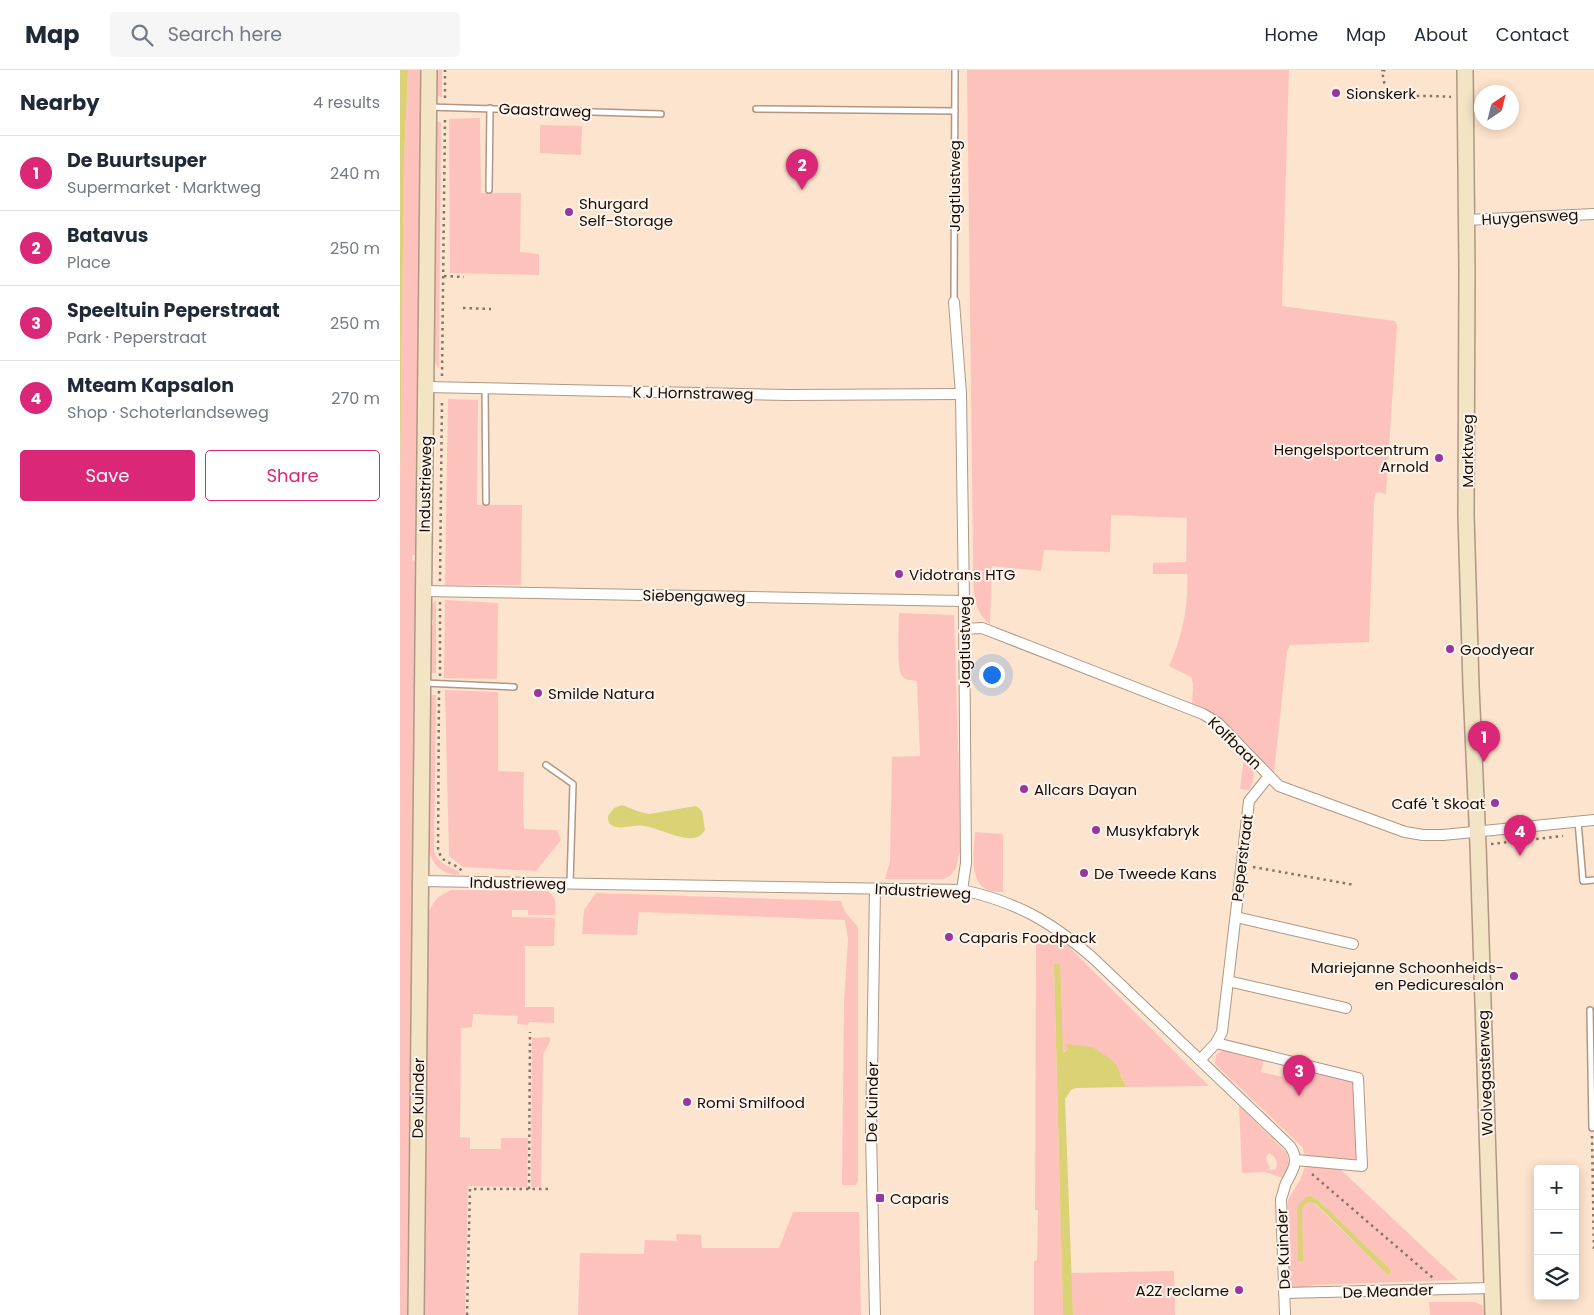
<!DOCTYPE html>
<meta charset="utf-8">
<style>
:root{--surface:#fff;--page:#f6f6f7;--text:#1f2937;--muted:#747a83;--line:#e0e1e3;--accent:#db2777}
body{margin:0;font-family:Poppins,sans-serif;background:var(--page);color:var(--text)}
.controls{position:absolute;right:15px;bottom:15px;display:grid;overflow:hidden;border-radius:5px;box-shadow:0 2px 12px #0003}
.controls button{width:45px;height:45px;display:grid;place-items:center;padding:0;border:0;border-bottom:1px solid var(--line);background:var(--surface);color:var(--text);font:25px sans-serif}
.compass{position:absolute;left:1074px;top:15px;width:45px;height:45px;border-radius:50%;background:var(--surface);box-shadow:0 2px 12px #0003;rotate:35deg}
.you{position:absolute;left:591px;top:604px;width:18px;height:18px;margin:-12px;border:4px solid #fff;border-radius:50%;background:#1a73e8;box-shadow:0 0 0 8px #1a73e833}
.badge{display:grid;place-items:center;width:32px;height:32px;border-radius:50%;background:var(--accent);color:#fff;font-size:16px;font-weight:700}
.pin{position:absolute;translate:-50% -41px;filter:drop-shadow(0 1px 2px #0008)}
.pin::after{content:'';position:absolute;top:26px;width:18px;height:15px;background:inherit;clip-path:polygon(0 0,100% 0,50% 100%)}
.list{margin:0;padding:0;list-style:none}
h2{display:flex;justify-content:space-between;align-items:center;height:65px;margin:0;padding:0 20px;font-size:21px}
h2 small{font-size:16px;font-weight:400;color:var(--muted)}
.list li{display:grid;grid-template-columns:32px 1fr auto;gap:15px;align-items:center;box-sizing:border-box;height:75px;padding:0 20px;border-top:1px solid var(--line)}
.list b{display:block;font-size:19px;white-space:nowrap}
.list p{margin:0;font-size:16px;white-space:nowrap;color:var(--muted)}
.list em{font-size:16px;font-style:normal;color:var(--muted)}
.actions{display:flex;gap:10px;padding:15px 20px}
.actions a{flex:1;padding:11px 0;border:1px solid var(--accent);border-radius:5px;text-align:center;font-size:18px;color:var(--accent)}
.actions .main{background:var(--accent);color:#fff}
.icon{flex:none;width:28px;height:28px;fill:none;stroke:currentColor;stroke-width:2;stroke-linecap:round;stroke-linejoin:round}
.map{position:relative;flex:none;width:1194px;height:1245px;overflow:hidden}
header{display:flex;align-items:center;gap:30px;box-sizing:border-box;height:70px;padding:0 25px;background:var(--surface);border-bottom:1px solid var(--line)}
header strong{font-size:24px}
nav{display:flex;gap:28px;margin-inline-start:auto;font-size:18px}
.search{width:350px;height:45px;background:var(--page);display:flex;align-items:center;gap:12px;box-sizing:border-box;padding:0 18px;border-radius:5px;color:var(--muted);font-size:19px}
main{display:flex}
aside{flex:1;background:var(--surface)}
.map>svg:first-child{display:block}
.green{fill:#fec2bd;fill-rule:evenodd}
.water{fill:#dbd175}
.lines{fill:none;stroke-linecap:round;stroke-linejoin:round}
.lane-casing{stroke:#af9783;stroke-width:8}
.street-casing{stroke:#af9783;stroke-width:12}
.secondary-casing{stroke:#af9783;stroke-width:18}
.path{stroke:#857466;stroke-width:2.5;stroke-dasharray:2.5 4;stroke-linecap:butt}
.lane{stroke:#fff;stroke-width:5}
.street{stroke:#fff;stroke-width:10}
.secondary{stroke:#f2e4c5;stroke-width:15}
.poi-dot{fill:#9637a0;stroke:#fef4eb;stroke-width:2}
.labels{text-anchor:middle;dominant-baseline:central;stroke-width:4;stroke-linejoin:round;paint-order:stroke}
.poi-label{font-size:15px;fill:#150d06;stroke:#fef4eb;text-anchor:start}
.street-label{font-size:15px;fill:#150d06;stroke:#fef4eb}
</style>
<header>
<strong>Map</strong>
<div class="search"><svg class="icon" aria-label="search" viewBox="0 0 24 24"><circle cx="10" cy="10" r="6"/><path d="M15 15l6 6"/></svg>Search here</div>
<nav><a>Home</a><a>Map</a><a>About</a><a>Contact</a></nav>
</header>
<main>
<aside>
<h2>Nearby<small>4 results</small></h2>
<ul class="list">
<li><span class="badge">1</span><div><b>De Buurtsuper</b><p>Supermarket · Marktweg</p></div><em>240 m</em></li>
<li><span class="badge">2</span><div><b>Batavus</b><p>Place</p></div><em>250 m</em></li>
<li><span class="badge">3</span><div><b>Speeltuin Peperstraat</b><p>Park · Peperstraat</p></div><em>250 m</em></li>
<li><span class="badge">4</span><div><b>Mteam Kapsalon</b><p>Shop · Schoterlandseweg</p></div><em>270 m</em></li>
</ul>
<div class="actions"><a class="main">Save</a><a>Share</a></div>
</aside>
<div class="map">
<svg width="1194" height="1245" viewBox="0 0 1194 1245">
<rect width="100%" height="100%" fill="#fde4ce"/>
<g class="green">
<path d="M8,0H21L16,485H12V490L16,491L7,1245H0V419L4,89Z"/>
<path d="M37,0H42V27L37,26Z"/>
<path d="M567,0H889L882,236L995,251L997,255L986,424L979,422L975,424L974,433L969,572L890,575L887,582L874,702L819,651L792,635L793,613L791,607L769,596C782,568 789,535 787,504H753V493L786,492C787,477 786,463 787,448L711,445L710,482L644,480L641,501L592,496L590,554C569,540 574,503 573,479Z"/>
<path d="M80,48L81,123H121L120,182L139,184V205L50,203L49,49Z"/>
<path d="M37,52H41L39,299L33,289Z"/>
<path d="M140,55L182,56L181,85L140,83Z"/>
<path d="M48,329L78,330L77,435H122L121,515H45Z"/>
<path d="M36,530V603H30V556L33,555V550H30L31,536Z"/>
<path d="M45,530L98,533L97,609L44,608Z"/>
<path d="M499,543L554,545L559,705L560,781L556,798L550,806L543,809H485L490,791L492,687L520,686L517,611C512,610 506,611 502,606C496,598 499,555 499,543Z"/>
<path d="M45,620L98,622V701L124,702L123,735L124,759L157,760L161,770L136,801L63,797L49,786Z"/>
<path d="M30,625H36L34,782C39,793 47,796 58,801L60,805C42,805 31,794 28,777Z"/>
<path d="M844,688C856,699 856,706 849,720L840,719Z"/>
<path d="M575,762L603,764V822C599,822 594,822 590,821C568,813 574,781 575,762Z"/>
<path d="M52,820L148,821C157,828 156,835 155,845H128V840H112V847L155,848L154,876H125V937H154V953L129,952L128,955L117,954L118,946L73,944L72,957L61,958L60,1067L70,1068V1079H101V1068H128L127,1117L68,1116L65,1245H23L27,847C32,833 37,825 52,820Z"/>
<path d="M196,823L441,831L445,842L458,857V1111L456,1115H442L444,932L448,869L445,850L239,842L237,865L182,864L184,840Z"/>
<path d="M644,866H654L663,871L809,1016L726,1017L721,1004L666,975L668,980L667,981H663L654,894L663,1245H634V1191L637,1190L638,1140H635L636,875L638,870Z"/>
<path d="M150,967V972L143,985L141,1117H131L132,968Z"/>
<path d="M824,979L864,989L861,1002L900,1011L904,998L954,1010L957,1093L905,1088L903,1078L897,1072L815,994L816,985Z"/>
<path d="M839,1035L887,1083L889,1094L883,1108L865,1102L842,1103ZM869,1083C876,1087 878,1092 876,1099L870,1100L866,1087Z"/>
<path d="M906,1094L939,1098L1058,1210L913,1215L884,1223L888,1130L900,1110ZM911,1126L918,1130L992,1201L988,1205L915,1134L908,1132L902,1138Z"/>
<path d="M393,1142H459L461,1245H178L180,1183L244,1184L245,1170L277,1171L276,1164L301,1165L302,1178H379Z"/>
<path d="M774,1201L775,1245H673L671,1203Z"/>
<path d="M1029,1232H1075L1083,1236L1084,1245H1030Z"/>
</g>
<g class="water">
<path d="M0,0H8L4,89L0,419Z"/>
<path d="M222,735L240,742L249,744L296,736L302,741L305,760C302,764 299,768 293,768C279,770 259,758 244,756C235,754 222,760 213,756C209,754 208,751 208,746L214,738Z"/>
<path d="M654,894H660L663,981L664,982L668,980L666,974L692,977L708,987L716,994L726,1017L676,1018L671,1020L665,1029L673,1245H663Z"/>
<path d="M911,1126L918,1130L992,1201L988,1205L916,1134L908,1132L902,1138L903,1191H898L897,1136L906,1127Z"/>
</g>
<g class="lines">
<g class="lane-casing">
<g id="lane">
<path d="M29,37L261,44"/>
<path d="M356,39L555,41"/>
<path d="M89,120L90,38"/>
<path d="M554,232L555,0"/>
<path d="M85,319L86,432"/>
<path d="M24,613L114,617"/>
<path d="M146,695L173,714L170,813"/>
<path d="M1178,751L1183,811L1194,810"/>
<path d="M1190,940L1192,1058"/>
</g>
</g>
<g class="street-casing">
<g id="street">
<path d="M1066,150L1194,144"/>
<path d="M554,232L561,324L564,531L566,793L562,820"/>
<path d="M26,317L389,325L561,324"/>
<path d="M24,521L564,531"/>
<path d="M564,559L582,558L803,644L818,653L879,716L1005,762L1023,765H1043L1194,750"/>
<path d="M20,811L562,820C617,832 650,851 693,888L890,1076C900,1091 893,1100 886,1113C884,1118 883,1124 881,1129L885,1245"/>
<path d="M836,847L953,874"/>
<path d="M828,911L946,938"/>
<path d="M816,973L958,1008L962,1096L896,1090"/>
<path d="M800,990L816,973L822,962L849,731L869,706"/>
<path d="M884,1223L1092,1218"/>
<path d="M475,1245L471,1063L475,819"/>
</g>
</g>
<g class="secondary-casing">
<g id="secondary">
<path d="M1065,0L1067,200L1066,445L1071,616L1078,775L1093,1245"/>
<path d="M16,1245L29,0"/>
</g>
</g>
<g class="path">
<path d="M981,0H983C981,25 1000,25 1018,26C1029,26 1040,26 1051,27"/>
<path d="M983,0L989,1"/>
<path d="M45,28V0"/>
<path d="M44,206L64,207"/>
<path d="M63,238L91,239"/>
<path d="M42,306L45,46"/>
<path d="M40,511L42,329"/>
<path d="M40,606V531"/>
<path d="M39,621L38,778C41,795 53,791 62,801"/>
<path d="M1091,774L1163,766"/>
<path d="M853,797L955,815"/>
<path d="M1192,1066L1194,1180"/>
<path d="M912,1104L1033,1208"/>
<path d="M129,1119L130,962"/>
<path d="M67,1245L70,1119H148"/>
</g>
<use href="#lane" class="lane"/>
<use href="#street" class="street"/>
<use href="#secondary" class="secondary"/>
</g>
<g class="poi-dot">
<circle cx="936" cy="23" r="5"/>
<circle cx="169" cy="142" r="5"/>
<circle cx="1039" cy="388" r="5"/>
<circle cx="499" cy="504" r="5"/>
<circle cx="1050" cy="579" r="5"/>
<circle cx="138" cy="623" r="5"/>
<circle cx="624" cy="719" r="5"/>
<circle cx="1095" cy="733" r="5"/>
<circle cx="696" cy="760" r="5"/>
<circle cx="684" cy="803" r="5"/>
<circle cx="549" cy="867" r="5"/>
<circle cx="1114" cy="906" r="5"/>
<circle cx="287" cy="1032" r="5"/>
<rect x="475" y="1123" width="10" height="10" rx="2.5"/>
<circle cx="839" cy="1220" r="5"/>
</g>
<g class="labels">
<g class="poi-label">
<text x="946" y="23">Sionskerk</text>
<text x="179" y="133">Shurgard<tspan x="179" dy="17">Self-Storage</tspan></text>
<text x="1029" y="379" text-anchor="end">Hengelsportcentrum<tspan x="1029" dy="17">Arnold</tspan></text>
<text x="509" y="504">Vidotrans HTG</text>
<text x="1060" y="579">Goodyear</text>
<text x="148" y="623">Smilde Natura</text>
<text x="634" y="719">Allcars Dayan</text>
<text x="1085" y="733" text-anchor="end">Café 't Skoat</text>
<text x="706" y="760">Musykfabryk</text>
<text x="694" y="803">De Tweede Kans</text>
<text x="559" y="867">Caparis Foodpack</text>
<text x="1104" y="897" text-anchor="end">Mariejanne Schoonheids-<tspan x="1104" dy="17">en Pedicuresalon</tspan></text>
<text x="297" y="1032">Romi Smilfood</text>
<text x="490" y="1128">Caparis</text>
<text x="829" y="1220" text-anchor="end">A2Z reclame</text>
</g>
<g class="street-label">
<text transform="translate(145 40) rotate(2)">Gaastraweg</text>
<text transform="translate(554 116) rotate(-90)">Jagtlustweg</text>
<text transform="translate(1130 147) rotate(-3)">Huygensweg</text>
<text transform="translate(293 323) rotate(1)">K J Hornstraweg</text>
<text transform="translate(1067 381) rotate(-90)">Marktweg</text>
<text transform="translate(25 414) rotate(-89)">Industrieweg</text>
<text transform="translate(294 526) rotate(1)">Siebengaweg</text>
<text transform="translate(564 572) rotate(-90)">Jagtlustweg</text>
<text transform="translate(835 673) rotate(44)">Kolfbaan</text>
<text transform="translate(842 788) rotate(-83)">Peperstraat</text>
<text transform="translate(118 813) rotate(1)">Industrieweg</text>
<text transform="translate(523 821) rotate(3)">Industrieweg</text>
<text transform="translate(1085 1003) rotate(-92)">Wolvegasterweg</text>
<text transform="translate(18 1028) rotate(-89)">De Kuinder</text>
<text transform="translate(472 1032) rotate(-89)">De Kuinder</text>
<text transform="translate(883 1179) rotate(-92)">De Kuinder</text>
<text transform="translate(988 1221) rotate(-2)">De Meander</text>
</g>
</g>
</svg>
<div class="controls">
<button>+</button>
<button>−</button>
<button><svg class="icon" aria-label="layers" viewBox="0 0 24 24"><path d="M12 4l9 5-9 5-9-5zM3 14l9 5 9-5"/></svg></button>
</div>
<svg class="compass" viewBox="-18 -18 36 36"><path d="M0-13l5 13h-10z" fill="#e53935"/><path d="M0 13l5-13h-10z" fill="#747a83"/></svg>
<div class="you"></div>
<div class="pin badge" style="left:1084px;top:692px">1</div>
<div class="pin badge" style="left:402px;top:120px">2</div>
<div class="pin badge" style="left:899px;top:1026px">3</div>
<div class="pin badge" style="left:1120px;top:786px">4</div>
</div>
</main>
